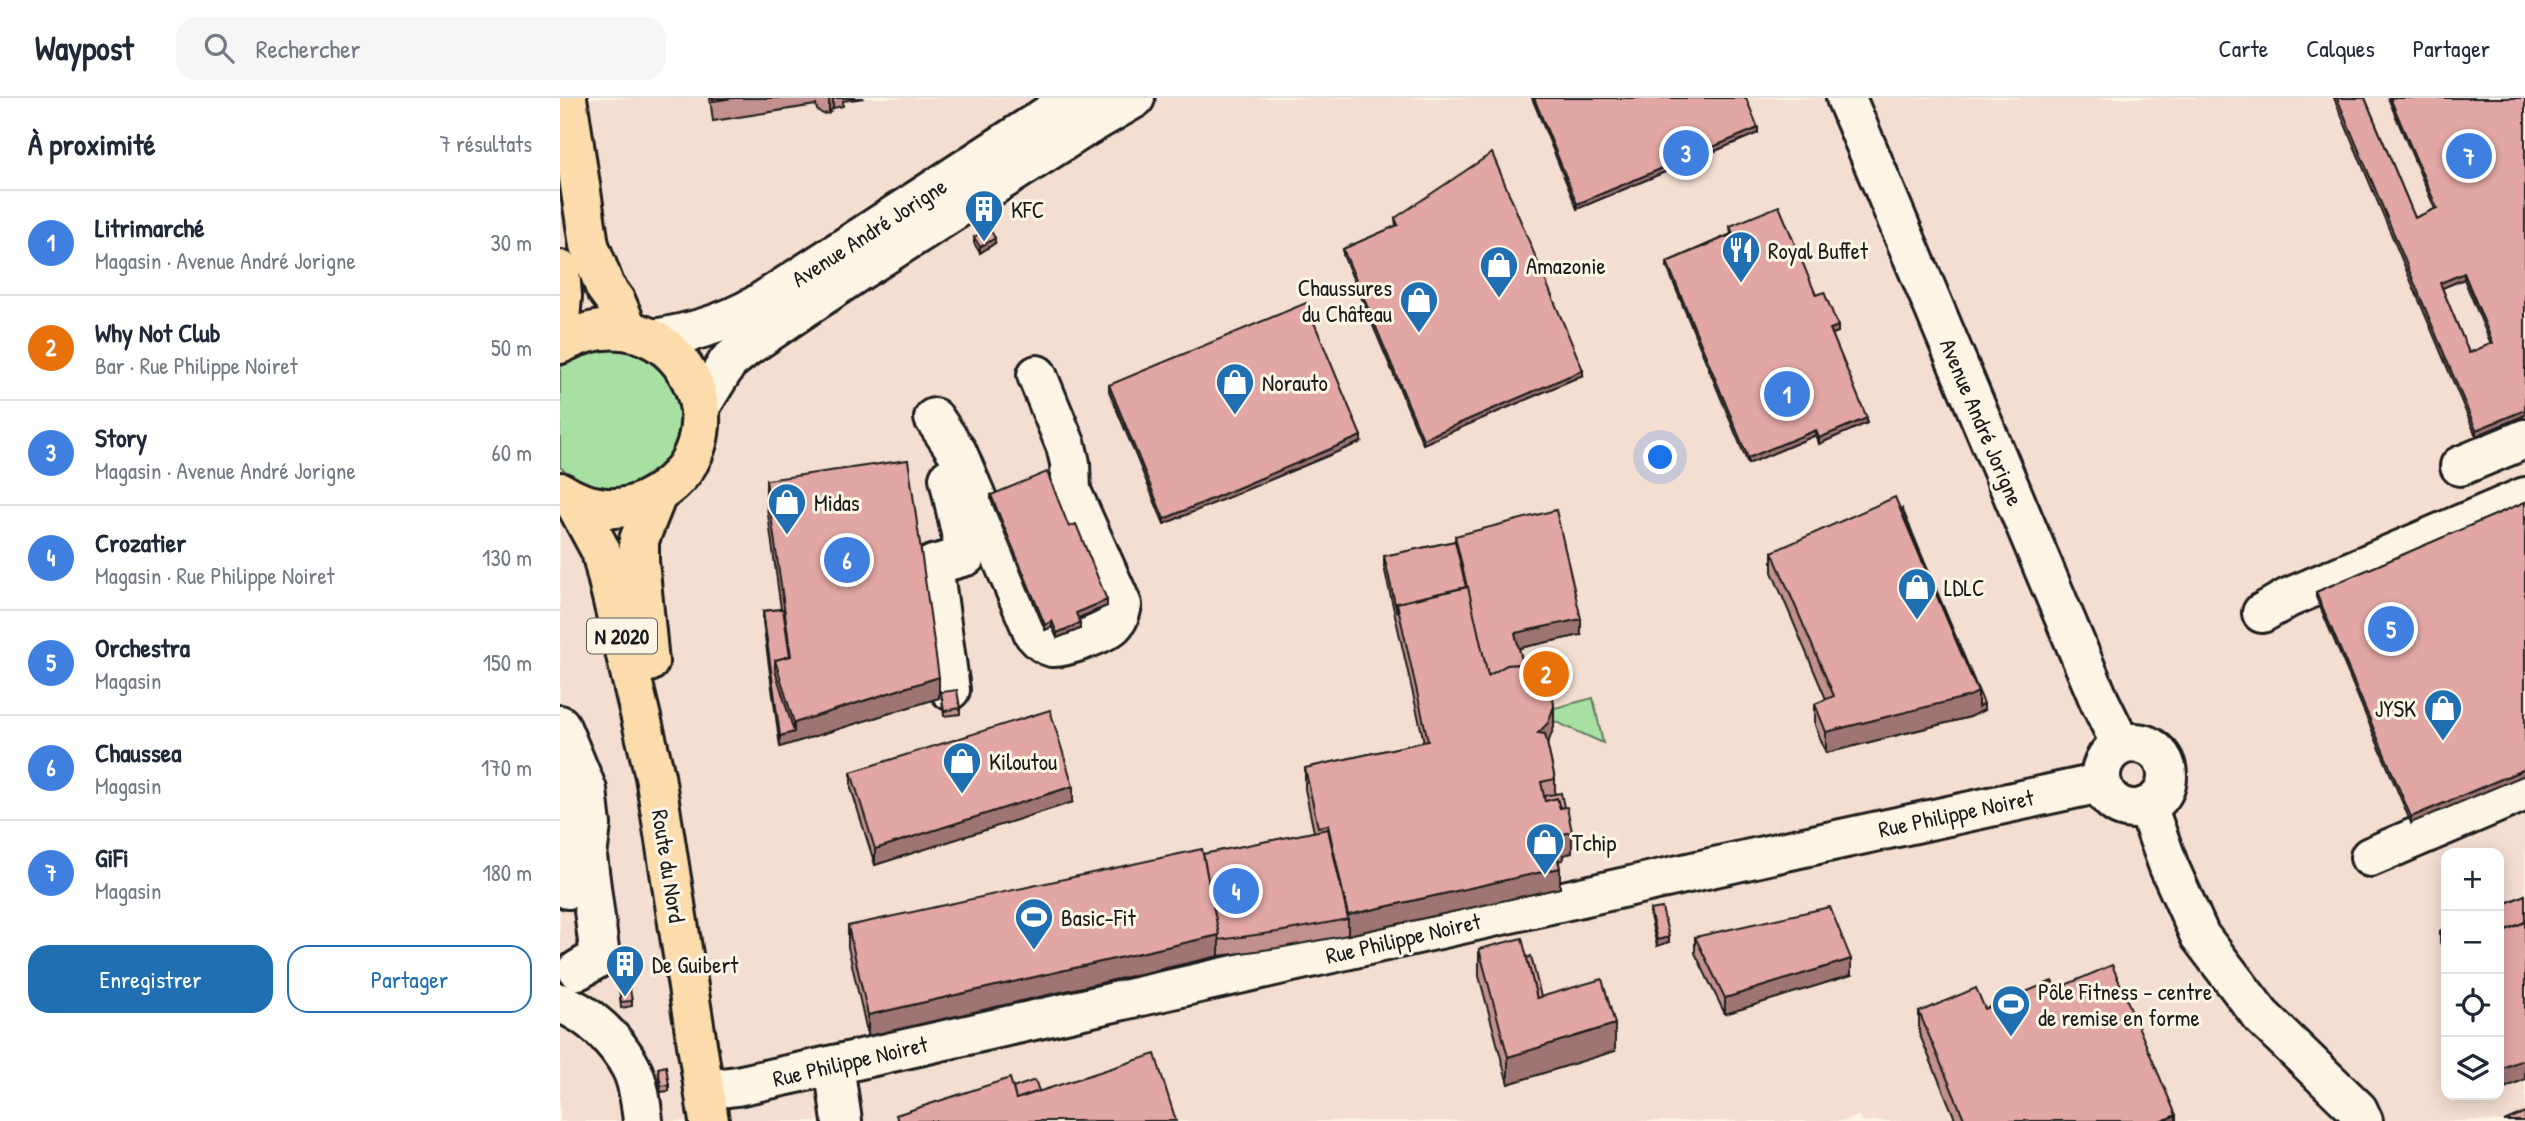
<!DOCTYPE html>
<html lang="fr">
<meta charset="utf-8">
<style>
:root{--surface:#fff;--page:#f6f6f7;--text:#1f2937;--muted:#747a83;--line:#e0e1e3;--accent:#1f6fb2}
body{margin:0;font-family:"Patrick Hand",sans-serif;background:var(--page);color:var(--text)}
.controls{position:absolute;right:21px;bottom:21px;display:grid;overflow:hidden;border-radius:14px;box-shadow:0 4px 18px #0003}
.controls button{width:63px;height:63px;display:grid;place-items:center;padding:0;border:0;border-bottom:2px solid var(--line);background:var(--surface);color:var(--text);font:35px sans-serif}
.you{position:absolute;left:1101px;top:360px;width:24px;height:24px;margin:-18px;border:5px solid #fff;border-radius:50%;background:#1a73e8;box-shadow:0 0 0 10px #1a73e833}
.badge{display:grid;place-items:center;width:46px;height:46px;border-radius:50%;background:var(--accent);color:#fff;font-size:23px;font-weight:700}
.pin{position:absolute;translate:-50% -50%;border:4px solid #fff;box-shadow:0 2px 7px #0006}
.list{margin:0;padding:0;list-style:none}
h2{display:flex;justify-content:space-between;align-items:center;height:91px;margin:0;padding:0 28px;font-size:30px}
h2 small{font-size:23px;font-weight:400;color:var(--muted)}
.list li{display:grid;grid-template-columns:46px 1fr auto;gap:21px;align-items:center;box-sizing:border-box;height:105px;padding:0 28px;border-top:2px solid var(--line)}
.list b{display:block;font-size:26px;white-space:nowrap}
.list p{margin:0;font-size:23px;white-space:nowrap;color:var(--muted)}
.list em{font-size:23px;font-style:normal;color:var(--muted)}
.actions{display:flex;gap:14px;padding:21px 28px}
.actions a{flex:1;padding:16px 0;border:2px solid var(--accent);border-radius:21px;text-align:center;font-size:24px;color:var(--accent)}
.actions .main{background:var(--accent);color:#fff}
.icon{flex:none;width:38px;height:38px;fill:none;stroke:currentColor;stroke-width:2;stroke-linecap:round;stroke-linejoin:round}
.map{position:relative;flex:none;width:1965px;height:1023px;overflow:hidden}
header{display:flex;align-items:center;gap:42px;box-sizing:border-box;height:98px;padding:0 35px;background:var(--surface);border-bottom:2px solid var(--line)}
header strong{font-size:33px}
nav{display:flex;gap:38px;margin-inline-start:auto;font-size:24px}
.search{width:490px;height:63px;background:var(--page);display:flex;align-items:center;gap:18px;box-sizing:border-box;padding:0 24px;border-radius:21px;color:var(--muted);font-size:26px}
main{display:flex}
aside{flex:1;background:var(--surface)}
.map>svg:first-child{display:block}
.built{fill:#f4ded2;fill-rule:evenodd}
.grass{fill:#a8e0a4;stroke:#627e60;stroke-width:2}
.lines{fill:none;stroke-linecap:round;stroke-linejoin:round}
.minor-casing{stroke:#1c1c1c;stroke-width:44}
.major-casing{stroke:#1c1c1c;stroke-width:44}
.minor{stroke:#fcf5e5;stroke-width:38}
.major{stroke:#fcdcac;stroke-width:38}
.wall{fill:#c2908d;stroke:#1c1c1c;stroke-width:2;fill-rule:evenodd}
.shaded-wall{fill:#9e7573;stroke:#1c1c1c;stroke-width:2}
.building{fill:#e2a7a4;stroke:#1c1c1c;stroke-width:2;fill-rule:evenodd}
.labels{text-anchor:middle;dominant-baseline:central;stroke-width:6;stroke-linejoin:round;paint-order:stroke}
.shield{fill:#fcf5e5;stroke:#5f5d58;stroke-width:2}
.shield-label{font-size:21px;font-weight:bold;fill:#1c1c1c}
.poi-label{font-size:23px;fill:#1c1c1c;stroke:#fcf5e5;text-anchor:start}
.street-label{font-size:23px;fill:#1c1c1c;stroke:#fcf5e5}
</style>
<header>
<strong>Waypost</strong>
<div class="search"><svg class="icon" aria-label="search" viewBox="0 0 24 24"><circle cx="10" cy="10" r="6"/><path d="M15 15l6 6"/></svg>Rechercher</div>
<nav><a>Carte</a><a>Calques</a><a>Partager</a></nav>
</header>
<main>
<aside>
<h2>À proximité<small>7 résultats</small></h2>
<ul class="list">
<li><span class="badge" style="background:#3f7fe0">1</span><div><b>Litrimarché</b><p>Magasin · Avenue André Jorigne</p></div><em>30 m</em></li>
<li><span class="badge" style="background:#e8710a">2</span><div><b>Why Not Club</b><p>Bar · Rue Philippe Noiret</p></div><em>50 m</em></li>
<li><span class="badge" style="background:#3f7fe0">3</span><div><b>Story</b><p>Magasin · Avenue André Jorigne</p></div><em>60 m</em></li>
<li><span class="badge" style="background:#3f7fe0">4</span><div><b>Crozatier</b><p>Magasin · Rue Philippe Noiret</p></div><em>130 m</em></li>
<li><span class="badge" style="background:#3f7fe0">5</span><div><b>Orchestra</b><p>Magasin</p></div><em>150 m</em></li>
<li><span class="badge" style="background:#3f7fe0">6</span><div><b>Chaussea</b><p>Magasin</p></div><em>170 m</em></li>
<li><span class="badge" style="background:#3f7fe0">7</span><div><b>GiFi</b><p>Magasin</p></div><em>180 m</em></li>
</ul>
<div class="actions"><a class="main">Enregistrer</a><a>Partager</a></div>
</aside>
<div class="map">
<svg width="1965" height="1023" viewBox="0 0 1965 1023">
<rect width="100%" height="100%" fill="#fcf5e5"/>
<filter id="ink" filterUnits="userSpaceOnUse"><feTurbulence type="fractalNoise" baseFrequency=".0143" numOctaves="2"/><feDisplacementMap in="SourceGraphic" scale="14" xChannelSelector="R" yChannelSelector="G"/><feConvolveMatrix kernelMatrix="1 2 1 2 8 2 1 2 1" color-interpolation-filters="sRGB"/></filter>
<g filter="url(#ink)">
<path class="built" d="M0,0H1965V1023H1302L1298,1017L1288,1023H0ZM1886,755H1939V997H1886Z"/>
<g class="grass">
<path d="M38,249C49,250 65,248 75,252C111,265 131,309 119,344C115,355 108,362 100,369C95,374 90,380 84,383C57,401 22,388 0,369V270L20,255Z"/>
<path d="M1033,600L1043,645L994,623L991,611Z"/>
</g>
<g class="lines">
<g class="minor-casing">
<g id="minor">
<path d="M1286,0L1539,602L1561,647"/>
<path d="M93,241C131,235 164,226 197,207L514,0"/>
<path d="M140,309L168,264L188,248L293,177L522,31L575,0"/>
<path d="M374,320L397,354L474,536C479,542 484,547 492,549C502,551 545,535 553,527C559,521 560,515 562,507L511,393L510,365L506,348L477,277"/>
<path d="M1900,368L1965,341"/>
<path d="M389,380L406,458L373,467L390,592"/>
<path d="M1702,515L1728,500L1965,399"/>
<path d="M0,627L27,692L31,727L27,758L40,859L18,872"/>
<circle cx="1574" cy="678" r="33"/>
<path d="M3,649L0,710L8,791"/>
<path d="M1587,708L1609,769L1640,838L1701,918L1798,1012L1803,1023"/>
<path d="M1810,759L1965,693"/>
<path d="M0,905C28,915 57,942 71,970C79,985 81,1006 83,1023"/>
<path d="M274,967L282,1023"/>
<path d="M144,992L177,988L274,967L1235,751L1541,685"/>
</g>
</g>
<g class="major-casing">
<g id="major">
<path d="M7,0L29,147L45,189L56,204L68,232"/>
<path d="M0,172L2,198L0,223"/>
<path d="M0,246C120,182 198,348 86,402C58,416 26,411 0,394"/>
<path d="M14,403L41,453L95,678L149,1023"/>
<path d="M89,564L79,463V442L97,397"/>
</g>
</g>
<use href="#minor" class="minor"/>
<use href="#major" class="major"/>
</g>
<g class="wall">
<path d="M150,0H304L283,3V8L273,10L269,15L263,16L257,12L256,7L153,23Z"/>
<path d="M972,0H1186L1198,35L1017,111Z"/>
<path d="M1774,0H1805L1855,120L1875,111L1828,0H1965V317L1916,338ZM1904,181L1931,246L1909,255L1882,190Z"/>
<path d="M835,120L1023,277L863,346L783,157V151L836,128Z"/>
<path d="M1170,128L1256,197L1278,234L1272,236L1307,325L1259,346L1256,337L1188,366L1107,169V164L1171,136Z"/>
<path d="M414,139L435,145L420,155L414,145Z"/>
<path d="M549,287L801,344L604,426L549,293Z"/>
<path d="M206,382L379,600L220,649L203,524V513L221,511L206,402Z"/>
<path d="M431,397L509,429L547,508L518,520L520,531L497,540L492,529L485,532L431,402Z"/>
<path d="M1965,404L1851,725L1756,499V494Z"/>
<path d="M895,438L1021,537L959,550L963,566L975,571L997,575L989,586L994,629L987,646L995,681V696L1012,755L1003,757V762H999L1000,790L788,837L718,850L659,858L308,938L288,849V828L754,734L745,691V670L864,644L824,469V458L895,443Z"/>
<path d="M1212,454L1424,612L1410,619L1266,655L1255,627V606L1266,601L1212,474Z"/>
<path d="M381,594L400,610V616L384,618Z"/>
<path d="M291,674L513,704L315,767L291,690Z"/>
<path d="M1965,797V981L1942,991L1939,983V808Z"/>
<path d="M1090,812L1109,844L1097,848L1090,818Z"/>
<path d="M1886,830V858L1880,844V833Z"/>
<path d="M1135,839L1291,877L1165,916L1135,855Z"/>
<path d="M919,851L967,860L981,899L1055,953L948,986L919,878Z"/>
<path d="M59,887L72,903V908L61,910Z"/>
<path d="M1496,891L1616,1023H1396L1359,935V914L1425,911Z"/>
<path d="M98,970L109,987V993L101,994Z"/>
</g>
<g class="shaded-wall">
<path d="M269,0H273V10L269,15Z"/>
<path d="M1198,30V35L1017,111V106Z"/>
<path d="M435,140V145L420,155V149Z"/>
<path d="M1904,175V181L1880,191V185Z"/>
<path d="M1278,228V234L1270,237V231Z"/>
<path d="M1023,272V277L863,346V341Z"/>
<path d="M1965,312V317L1916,338V332Z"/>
<path d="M1307,320V325L1259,346V340Z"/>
<path d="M1256,332V337L1188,366V360Z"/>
<path d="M801,338V344L604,426V421Z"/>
<path d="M547,502V508L516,521V515Z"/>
<path d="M1021,521V537L955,551V535Z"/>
<path d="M492,523V529L485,532V527Z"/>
<path d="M520,525V531L497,540V535Z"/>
<path d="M997,569V575L982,597V591Z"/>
<path d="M379,579V600L220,649V638L234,634V625Z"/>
<path d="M1418,594L1424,606V612L1410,619L1266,655V634Z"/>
<path d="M994,608V629L988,645L978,656V635Z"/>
<path d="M1965,671V677L1851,725V719Z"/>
<path d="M513,688V704L315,767V751Z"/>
<path d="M1012,734V755L1003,757V762L994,763V743L1002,736Z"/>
<path d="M1000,770V790L788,837V817Z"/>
<path d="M659,837V858L308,938V917Z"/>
<path d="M1109,839V844L1097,848V842Z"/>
<path d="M1291,861V877L1165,916V900Z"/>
<path d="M1055,926V953L948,986V959Z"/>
<path d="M1965,961V981L1942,991V970Z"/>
<path d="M1616,1017V1023H1602Z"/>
</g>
<g class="building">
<path d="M153,0H173L153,3Z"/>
<path d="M974,0H1186L1198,30L1017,106Z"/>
<path d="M1777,0H1805L1855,120L1877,110L1830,0H1965V312L1916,332ZM1904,175L1933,245L1909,255L1880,185Z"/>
<path d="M932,55L1023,272L863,341L783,151L838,127L835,120Z"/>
<path d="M1219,108L1256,197L1264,194L1278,228L1270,231L1307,320L1259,340L1256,332L1188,360L1107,164L1173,136L1170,128Z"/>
<path d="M429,130L435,140L420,149L414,139Z"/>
<path d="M746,205L801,338L604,421L549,287Z"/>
<path d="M348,362L379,579L234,625L215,562L231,558L206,382Z"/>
<path d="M487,374L509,429L516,426L547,502L516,515L520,525L497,535L492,523L485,527L431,397Z"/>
<path d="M1335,399L1418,594L1410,598L1266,634L1255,606L1274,598L1212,454Z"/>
<path d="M1965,404V671L1851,719L1756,494Z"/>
<path d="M1342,410L1424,606L1418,609V594L1340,411Z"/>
<path d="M996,412L1021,521L955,535L963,566L947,567L928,578L895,438Z"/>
<path d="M895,443L906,489L837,505V514L824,458Z"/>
<path d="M908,489L928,578L947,567L964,566L975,571L986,580L992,592L994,608L988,625L978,635L985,636L995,681L981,684L985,703L997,700L1000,710L1007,709L1012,734L1002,736L1003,741L994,743L1000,770L788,817L768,727L758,729L745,670L868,643L837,505Z"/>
<path d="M223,511L230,558L215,562V572L234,634L220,638L203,513Z"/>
<path d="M982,560L997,569L987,583L986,580L975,571Z"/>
<path d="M397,592L400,610L384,613L381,594Z"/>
<path d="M490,612L513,688L315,751L291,674Z"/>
<path d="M1001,695L1004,709L1000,710L997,700L985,703L984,698Z"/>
<path d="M768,731L788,821L718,834L659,842L643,756Z"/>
<path d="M642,751L659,837L308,917L288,828Z"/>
<path d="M1965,797V824L1939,835V808Z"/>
<path d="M1270,809L1291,861L1165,900L1135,839Z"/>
<path d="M1102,810L1109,839L1097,842L1090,812Z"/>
<path d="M1965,824V961L1942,970L1939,963V835Z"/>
<path d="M1886,830V847L1880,833Z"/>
<path d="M962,840L977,900L1042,881L1055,926L948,959L919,851Z"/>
<path d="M971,858L981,899L977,900L967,860Z"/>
<path d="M1552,867L1616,1017L1602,1023H1405L1359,914L1416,890L1425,911L1492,883L1496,891Z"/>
<path d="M69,885L72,903L61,904L59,887Z"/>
<path d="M595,956L616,1023H338L336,1017L450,980L456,1001Z"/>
<path d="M106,968L109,987L101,988L98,970Z"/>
<path d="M475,982L479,993L456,1001L453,990Z"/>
<path d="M1965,1014V1023H1944Z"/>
</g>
</g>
<defs>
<g id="building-pin" transform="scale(2.0125)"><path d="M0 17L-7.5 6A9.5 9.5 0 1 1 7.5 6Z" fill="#1f6fb2" stroke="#fcf5e5"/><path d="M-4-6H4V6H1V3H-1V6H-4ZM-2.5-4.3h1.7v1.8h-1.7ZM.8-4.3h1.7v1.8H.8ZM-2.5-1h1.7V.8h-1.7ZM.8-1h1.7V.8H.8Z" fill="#fff"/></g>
<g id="restaurant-pin" transform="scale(2.0125)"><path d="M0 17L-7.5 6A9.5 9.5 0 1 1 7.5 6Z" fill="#1f6fb2" stroke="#fcf5e5"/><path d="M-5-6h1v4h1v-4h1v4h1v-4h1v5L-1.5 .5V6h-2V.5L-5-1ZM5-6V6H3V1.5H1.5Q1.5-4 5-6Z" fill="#fff"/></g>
<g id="shop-pin" transform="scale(2.0125)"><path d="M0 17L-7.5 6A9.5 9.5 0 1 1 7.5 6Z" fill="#1f6fb2" stroke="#fcf5e5"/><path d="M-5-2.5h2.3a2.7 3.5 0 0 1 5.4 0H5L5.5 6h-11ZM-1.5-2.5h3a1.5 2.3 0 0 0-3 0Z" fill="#fff"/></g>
<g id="stadium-pin" transform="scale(2.0125)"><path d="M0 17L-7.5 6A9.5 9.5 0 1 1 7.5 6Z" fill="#1f6fb2" stroke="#fcf5e5"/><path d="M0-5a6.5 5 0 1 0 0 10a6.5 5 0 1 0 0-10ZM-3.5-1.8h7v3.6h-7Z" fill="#fff"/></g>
</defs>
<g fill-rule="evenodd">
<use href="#building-pin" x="424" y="111"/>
<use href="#restaurant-pin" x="1181" y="152"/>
<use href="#shop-pin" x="939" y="167"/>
<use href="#shop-pin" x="859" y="202"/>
<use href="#shop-pin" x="675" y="284"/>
<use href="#shop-pin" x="227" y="404"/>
<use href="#shop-pin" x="1357" y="489"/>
<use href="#shop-pin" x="1883" y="610"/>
<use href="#shop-pin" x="402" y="663"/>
<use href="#shop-pin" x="985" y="744"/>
<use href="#stadium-pin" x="474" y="819"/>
<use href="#building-pin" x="65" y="866"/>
<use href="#stadium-pin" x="1451" y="906"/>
</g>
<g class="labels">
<rect class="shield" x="27" y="520.5" width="70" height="35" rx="5"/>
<g class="shield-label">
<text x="62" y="538">N 2020</text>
</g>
<g class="poi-label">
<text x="451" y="111">KFC</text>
<text x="1208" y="152">Royal Buffet</text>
<text x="966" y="167">Amazonie</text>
<text x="832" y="189" text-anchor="end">Chaussures<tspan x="832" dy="26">du Château</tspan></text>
<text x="702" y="284">Norauto</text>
<text x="254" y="404">Midas</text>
<text x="1384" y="489">LDLC</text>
<text x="1856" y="610" text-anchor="end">JYSK</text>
<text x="429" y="663">Kiloutou</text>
<text x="1012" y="744">Tchip</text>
<text x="501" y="819">Basic-Fit</text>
<text x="92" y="866">De Guibert</text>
<text x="1478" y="893">Pôle Fitness - centre<tspan x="1478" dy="26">de remise en forme</tspan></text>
</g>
<g class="street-label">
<text transform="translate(309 134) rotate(-33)">Avenue André Jorigne</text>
<text transform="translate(1422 324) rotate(67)">Avenue André Jorigne</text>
<text transform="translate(1396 715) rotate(-12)">Rue Philippe Noiret</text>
<text transform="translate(109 768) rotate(81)">Route du Nord</text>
<text transform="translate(843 840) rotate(-13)">Rue Philippe Noiret</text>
<text transform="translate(290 963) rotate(-13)">Rue Philippe Noiret</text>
</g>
</g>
</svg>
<div class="controls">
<button>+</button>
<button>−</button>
<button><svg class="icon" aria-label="locate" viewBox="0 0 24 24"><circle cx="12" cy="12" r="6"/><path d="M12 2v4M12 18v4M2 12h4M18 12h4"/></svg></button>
<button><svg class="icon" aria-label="layers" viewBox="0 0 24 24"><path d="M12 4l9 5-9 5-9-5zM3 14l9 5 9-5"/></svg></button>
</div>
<div class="you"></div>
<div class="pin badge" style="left:1227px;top:296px;background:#3f7fe0">1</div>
<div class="pin badge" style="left:986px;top:576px;background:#e8710a">2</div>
<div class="pin badge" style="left:1126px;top:55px;background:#3f7fe0">3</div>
<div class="pin badge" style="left:676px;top:793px;background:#3f7fe0">4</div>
<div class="pin badge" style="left:1831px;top:531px;background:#3f7fe0">5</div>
<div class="pin badge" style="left:287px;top:462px;background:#3f7fe0">6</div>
<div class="pin badge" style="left:1909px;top:58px;background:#3f7fe0">7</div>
</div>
</main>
